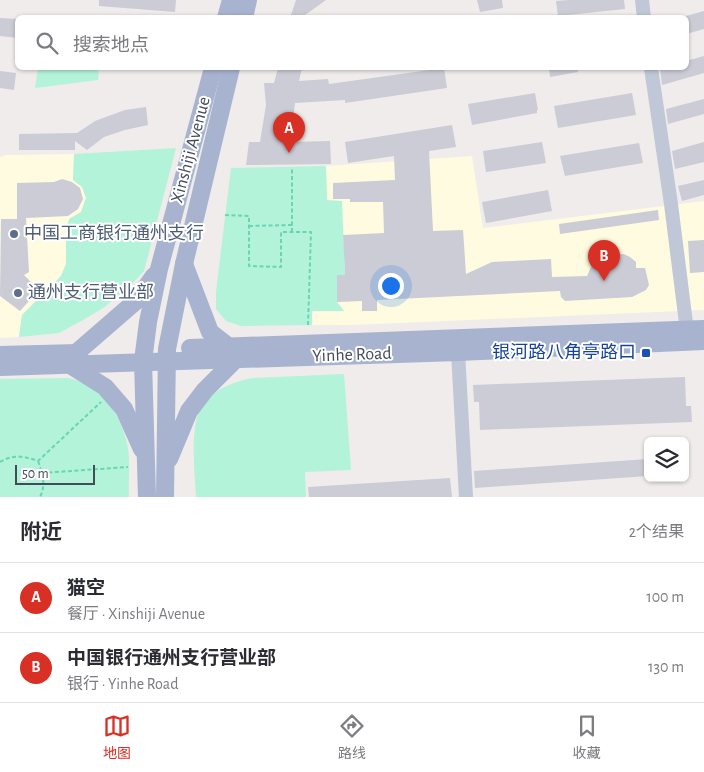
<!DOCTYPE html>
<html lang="zh">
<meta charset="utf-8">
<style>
:root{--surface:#fff;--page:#f2f2f3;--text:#2b2b33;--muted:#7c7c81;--line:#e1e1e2;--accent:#d93025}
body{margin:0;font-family:"Alegreya Sans","Noto Sans SC",sans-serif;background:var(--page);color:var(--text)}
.controls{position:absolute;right:15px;bottom:15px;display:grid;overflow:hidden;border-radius:8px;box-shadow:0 1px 4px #0004}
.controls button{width:45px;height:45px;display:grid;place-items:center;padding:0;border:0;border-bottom:1px solid var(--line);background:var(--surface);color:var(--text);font:25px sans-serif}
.scale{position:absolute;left:15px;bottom:12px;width:80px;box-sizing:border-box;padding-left:5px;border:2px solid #424a5b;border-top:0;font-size:14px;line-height:18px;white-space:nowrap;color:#424a5b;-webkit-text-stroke:4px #fff;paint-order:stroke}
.you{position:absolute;left:390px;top:285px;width:18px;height:18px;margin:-12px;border:4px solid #fff;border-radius:50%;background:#1a73e8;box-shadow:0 0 0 8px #1a73e833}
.badge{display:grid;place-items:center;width:32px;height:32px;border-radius:50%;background:var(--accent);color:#fff;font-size:16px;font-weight:700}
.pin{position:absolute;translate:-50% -41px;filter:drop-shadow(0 1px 2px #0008)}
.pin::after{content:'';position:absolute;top:26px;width:18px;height:15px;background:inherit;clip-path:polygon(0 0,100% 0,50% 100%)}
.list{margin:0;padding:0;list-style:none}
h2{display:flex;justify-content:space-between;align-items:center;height:65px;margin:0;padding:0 20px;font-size:21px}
h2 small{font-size:16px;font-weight:400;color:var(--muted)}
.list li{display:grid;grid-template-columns:32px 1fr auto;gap:15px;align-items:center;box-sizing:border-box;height:70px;padding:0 20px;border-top:1px solid var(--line)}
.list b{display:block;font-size:19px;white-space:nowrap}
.list p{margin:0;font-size:16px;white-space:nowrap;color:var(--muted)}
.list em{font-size:16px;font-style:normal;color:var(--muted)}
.icon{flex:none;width:28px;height:28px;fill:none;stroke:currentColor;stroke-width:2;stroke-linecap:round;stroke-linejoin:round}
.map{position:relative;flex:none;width:704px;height:497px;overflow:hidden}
.search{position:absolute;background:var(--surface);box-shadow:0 1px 4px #0004;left:15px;right:15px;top:15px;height:55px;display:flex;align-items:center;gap:12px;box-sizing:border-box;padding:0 18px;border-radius:8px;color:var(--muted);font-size:19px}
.sheet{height:205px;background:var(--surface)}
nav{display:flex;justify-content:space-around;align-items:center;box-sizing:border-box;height:70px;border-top:1px solid var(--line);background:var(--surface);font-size:14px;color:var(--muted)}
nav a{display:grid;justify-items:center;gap:2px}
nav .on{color:var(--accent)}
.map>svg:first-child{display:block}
.commercial{fill:#fefbe1}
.green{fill:#b3f3d9}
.building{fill:#cbccd5}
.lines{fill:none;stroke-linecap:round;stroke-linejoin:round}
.path{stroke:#68d5b5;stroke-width:2;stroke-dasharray:4 2.5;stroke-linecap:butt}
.minor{stroke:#c0c7d6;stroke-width:14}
.major{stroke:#a8b3cf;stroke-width:18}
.service-dot{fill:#5c6f8a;stroke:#fff;stroke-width:2}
.transit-dot{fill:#1a4fb4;stroke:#fff;stroke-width:2}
.labels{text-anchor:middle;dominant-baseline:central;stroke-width:4;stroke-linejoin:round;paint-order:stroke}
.street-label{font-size:18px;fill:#424a5b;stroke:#fff}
.service-label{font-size:18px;fill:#4e5e75;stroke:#fff;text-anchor:start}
.transit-label{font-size:18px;fill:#164399;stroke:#fff;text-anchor:end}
</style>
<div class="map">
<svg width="704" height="497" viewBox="0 0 704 497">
<rect width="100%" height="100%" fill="#efeceb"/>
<g class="commercial">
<path d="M74,154L73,180L82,187L86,198L81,212L66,231V264L61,276L22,315L19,337L0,338V157L6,155Z"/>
<path d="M472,156L483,228L704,201V310L353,325H312V311H344L337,302L341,201H327L326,166Z"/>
</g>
<g class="green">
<path d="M38,68H99L98,80L35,88Z"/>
<path d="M176,148L144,271L128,288L103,308L83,320L59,333L19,337L22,315L61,276L66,264V231L69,219L81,212L86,198L82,187L73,180L74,154Z"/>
<path d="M326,166L327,200L342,201L345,275L337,302L344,311H312V325L241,326L226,321L216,309V292L231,168Z"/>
<path d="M344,374L351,470L305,472L306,497H196C195,473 188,420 205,402C216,388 236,381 253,378Z"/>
<path d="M68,378C99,383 120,412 127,443C131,460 128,480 129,497H0V379Z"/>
</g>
<g class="building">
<path d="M99,0H176L175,12L99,6Z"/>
<path d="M296,0H326L301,18H290Z"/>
<path d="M477,0H502L503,8L480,12Z"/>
<path d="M569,0H624L625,9L558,16L556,1Z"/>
<path d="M704,11V29L686,34V16Z"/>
<path d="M0,18L18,19V38L0,36Z"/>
<path d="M704,56V73L662,85L660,68H686V61Z"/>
<path d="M278,68H302L299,81L328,79L329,84L444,68L447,88L345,103V100L295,103L290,142L330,141L331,164L246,165L249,142H260L266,105L264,83H274Z"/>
<path d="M549,68H578V72L550,77Z"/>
<path d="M0,71L16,73L14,90L0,88Z"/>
<path d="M535,93L538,110H537V113L472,125L468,104Z"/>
<path d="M632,93L636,115L558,128L554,106Z"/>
<path d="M704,99V114L668,124L666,109Z"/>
<path d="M146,107L148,125L125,130L104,137L87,150L75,141V150H19V134L77,133L95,121L125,110Z"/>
<path d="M452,125L456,147L429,151L433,231L463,230L466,274L492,262L551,259L552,277L587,276L594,260L600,256L624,254L630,257L636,262V268H645L649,285L646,290L632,297L565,301L561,297L560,291L377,300V311H362V301L337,302V275H345L343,235L384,233L383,202H350V199H333V183L395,180L394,156L348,163L345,142Z"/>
<path d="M542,142L546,163L486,172L483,151Z"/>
<path d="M704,142V162L675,169L672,151Z"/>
<path d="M639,143L643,163L565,176L560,156Z"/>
<path d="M62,179L72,182L80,188L83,199L78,209L68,216L26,218L29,272L24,275L39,290L20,311L0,296L1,219H17V183L54,182Z"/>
<path d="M704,180V195L682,201L678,186Z"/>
<path d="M548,190L552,211L486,223L482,202Z"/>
<path d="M658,210L659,220L560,234L559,224Z"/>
<path d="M704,240V272L690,273L688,241Z"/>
<path d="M685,377L686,406H691L692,422L480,430L479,402H474L473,385Z"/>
<path d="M648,459V476L475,488L474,471Z"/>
<path d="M450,478L452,497H309L308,487Z"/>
</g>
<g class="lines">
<g class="path">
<path d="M225,215L249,216V266L281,267V232H311L308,325"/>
<path d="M249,226L292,225"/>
<path d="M292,232V167"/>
<path d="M38,461C43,474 46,485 40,497"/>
<path d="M0,462C13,454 24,456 38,461L101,402"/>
<path d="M42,473L128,467"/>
</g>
<g class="minor">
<path d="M642,0L644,18"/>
<path d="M651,68L671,204L688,339"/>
<path d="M458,352L466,497"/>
</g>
<g class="major">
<path d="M226,18L231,0"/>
<path d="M244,18L248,0"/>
<path d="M184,264L210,332L228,346"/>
<path d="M190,348L704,329"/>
<path d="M76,353L136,301L154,276"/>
<path d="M0,355L79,353"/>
<path d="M70,365L105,387L124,409L142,449"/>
<path d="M0,367L458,352L704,341"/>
<path d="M169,459L189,411L205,390L237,358"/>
<path d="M147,497L143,361L148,322L159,269L213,68"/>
<path d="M165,497L167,349L184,264L231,68"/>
</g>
</g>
<g class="service-dot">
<circle cx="14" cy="234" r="5"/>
<circle cx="18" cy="293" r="5"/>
</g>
<rect class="transit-dot" x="641" y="348" width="10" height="10" rx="2.5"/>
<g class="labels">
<g class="street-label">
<text transform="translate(191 150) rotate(-75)">Xinshiji Avenue</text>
<text transform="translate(352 355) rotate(-2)">Yinhe Road</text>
</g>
<g class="service-label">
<text x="24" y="234">中国工商银行通州支行</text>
<text x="28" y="293">通州支行营业部</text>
</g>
<g class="transit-label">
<text x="636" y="353">银河路八角亭路口</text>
</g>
</g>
</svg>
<div class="controls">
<button><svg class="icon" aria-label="layers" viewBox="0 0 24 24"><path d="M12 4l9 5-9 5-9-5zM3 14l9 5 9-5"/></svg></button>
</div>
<div class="scale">50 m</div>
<div class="you"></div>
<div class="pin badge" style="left:289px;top:153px">A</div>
<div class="pin badge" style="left:604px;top:281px">B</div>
<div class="search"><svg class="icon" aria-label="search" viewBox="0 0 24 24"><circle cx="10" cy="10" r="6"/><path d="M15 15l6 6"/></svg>搜索地点</div>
</div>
<section class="sheet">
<h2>附近<small>2个结果</small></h2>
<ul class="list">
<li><span class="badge">A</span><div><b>猫空</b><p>餐厅 · Xinshiji Avenue</p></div><em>100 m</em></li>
<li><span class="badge">B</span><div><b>中国银行通州支行营业部</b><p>银行 · Yinhe Road</p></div><em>130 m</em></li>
</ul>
</section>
<nav>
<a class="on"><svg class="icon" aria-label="map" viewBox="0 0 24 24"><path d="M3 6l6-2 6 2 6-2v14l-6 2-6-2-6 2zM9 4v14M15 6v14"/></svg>地图</a>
<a><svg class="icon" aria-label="directions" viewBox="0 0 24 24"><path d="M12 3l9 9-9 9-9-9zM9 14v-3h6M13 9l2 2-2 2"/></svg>路线</a>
<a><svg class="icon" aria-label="saved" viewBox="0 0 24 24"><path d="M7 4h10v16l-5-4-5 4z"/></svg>收藏</a>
</nav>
